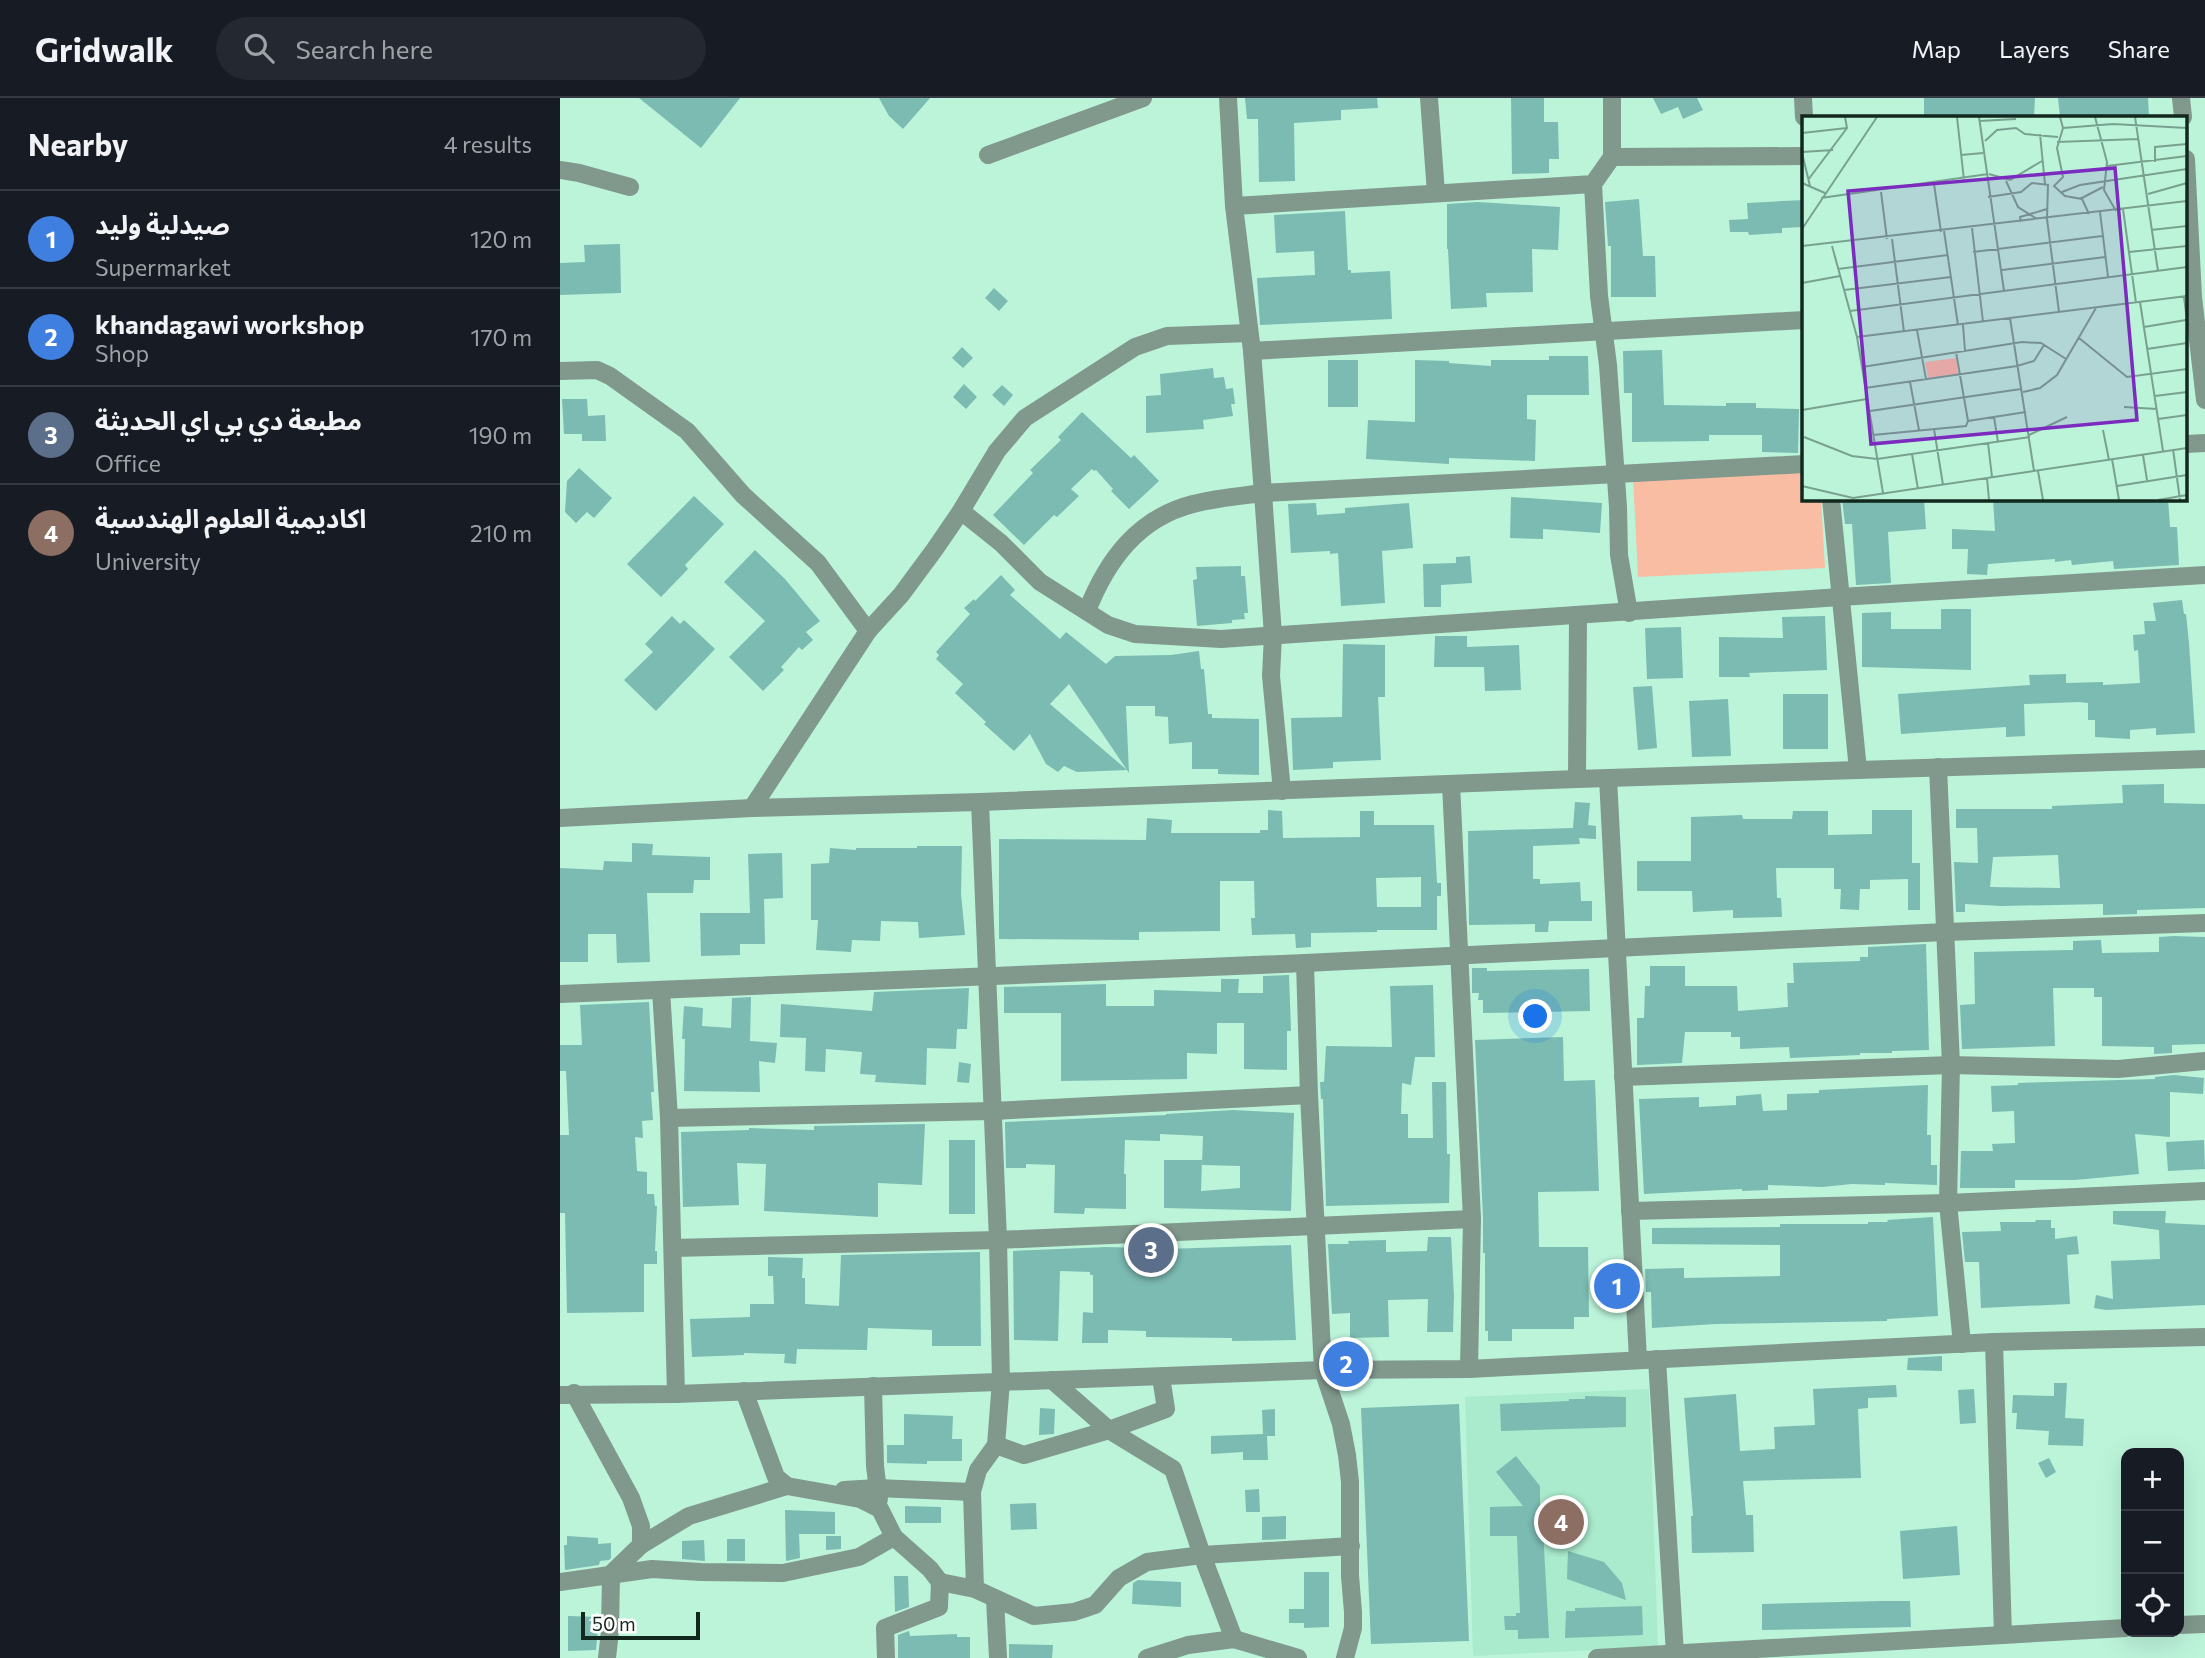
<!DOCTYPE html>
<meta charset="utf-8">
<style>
:root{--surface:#171b24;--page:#242831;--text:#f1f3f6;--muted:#9ea1a6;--line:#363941;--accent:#0b8043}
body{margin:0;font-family:Commissioner,"Noto Sans Arabic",sans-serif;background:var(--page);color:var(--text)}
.controls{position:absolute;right:21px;bottom:21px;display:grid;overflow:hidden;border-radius:14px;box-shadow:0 7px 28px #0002}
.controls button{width:63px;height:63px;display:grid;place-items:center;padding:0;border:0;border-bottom:2px solid var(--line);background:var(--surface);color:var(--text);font:35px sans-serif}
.scale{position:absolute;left:21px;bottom:18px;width:119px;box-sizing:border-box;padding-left:7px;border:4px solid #12281e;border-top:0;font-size:19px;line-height:24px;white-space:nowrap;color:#12281e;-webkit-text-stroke:5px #fff;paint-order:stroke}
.you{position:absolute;left:976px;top:919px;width:24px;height:24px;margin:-18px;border:5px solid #fff;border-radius:50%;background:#1a73e8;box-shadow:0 0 0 10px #1a73e833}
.badge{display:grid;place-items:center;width:46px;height:46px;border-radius:50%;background:var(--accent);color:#fff;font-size:23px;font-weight:700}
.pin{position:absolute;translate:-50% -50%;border:4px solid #fff;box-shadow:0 2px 7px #0006}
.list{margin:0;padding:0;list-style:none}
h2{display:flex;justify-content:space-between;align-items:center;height:91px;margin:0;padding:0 28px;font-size:30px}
h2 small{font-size:23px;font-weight:400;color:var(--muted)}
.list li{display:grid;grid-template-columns:46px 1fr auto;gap:21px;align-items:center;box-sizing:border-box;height:98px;padding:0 28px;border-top:2px solid var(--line)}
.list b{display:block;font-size:26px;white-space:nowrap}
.list p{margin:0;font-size:23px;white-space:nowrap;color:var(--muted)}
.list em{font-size:23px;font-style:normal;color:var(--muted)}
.icon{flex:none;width:38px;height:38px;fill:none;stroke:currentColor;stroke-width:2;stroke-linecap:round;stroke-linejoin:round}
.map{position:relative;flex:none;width:1645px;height:1560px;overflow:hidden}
header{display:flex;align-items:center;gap:42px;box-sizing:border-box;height:98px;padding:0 35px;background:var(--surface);border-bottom:2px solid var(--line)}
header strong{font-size:33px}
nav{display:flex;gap:38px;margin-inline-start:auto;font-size:24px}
.search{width:490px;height:63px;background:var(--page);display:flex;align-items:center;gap:18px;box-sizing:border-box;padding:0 24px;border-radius:38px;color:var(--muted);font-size:26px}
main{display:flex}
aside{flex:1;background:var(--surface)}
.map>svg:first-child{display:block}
.built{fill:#aaebcd}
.green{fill:#f9bda4}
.building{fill:#7bbbb2;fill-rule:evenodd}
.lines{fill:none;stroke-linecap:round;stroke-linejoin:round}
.minor{stroke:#81988d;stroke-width:18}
.inset-road{fill:none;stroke:#78a28f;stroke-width:2}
.view{fill:#7b2cbf;fill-opacity:0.15;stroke:#7b2cbf;stroke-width:3.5}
.inset-edge{fill:none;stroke:#12281e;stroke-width:3.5}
</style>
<header>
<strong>Gridwalk</strong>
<div class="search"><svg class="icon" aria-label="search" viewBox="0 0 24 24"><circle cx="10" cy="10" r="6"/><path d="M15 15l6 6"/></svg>Search here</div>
<nav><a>Map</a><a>Layers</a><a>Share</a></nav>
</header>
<main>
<aside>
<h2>Nearby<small>4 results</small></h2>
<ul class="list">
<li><span class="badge" style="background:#3f7fe0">1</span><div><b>صيدلية وليد</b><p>Supermarket</p></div><em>120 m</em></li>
<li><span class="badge" style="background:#3f7fe0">2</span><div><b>khandagawi workshop</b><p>Shop</p></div><em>170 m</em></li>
<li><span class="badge" style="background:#5c6f8a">3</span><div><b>مطبعة دي بي اي الحديثة</b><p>Office</p></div><em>190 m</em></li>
<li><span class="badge" style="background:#8d6e63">4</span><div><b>اكاديمية العلوم الهندسية</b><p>University</p></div><em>210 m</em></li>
</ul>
</aside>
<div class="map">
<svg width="1645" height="1560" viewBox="0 0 1645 1560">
<rect width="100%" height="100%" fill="#bcf4da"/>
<path class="built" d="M1089,1291L1098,1549L913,1558L905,1299H903Z"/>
<path class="green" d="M1244,372V401H1261L1265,470L1078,479L1073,380Z"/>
<g class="building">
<path d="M79,0H180L141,50Z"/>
<path d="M319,0H370L343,31L329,18Z"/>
<path d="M685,0H817L818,10L781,12V22L734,25L735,83L699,84L698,21H687Z"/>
<path d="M951,0H984V24H998L999,61H989V75L952,76Z"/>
<path d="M1093,0H1137L1143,12L1123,21L1118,9L1101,16Z"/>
<path d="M1364,0H1475L1474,19H1364Z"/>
<path d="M1498,0H1588L1589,19H1500Z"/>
<path d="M1079,101L1083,158H1095L1096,199H1051V148H1048L1045,104Z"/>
<path d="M1244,102V129L1222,130V135L1189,137L1188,134H1170L1169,122L1188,121L1187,105Z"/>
<path d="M918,104L1000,109L998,152L972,151L973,194L926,195L927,209L891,211L888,151H887V106Z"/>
<path d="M785,113L788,172H791V175L830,173L832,221L700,227L697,180L755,177L754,153L716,155L714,117Z"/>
<path d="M60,146L61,195L0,197V165L25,164L24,147Z"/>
<path d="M434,190L448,203L439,213L425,200Z"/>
<path d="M402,249L413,260L403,270L392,260Z"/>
<path d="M1102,252L1104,307L1166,308V305H1196V310L1239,311L1238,355L1202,354V337H1149V343L1072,344V295H1064L1063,253Z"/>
<path d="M989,258H1028L1029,297H967V321L976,322L975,363L889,360V366L806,361L808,322L855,324V262L889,263V265L931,268V262H989Z"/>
<rect x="768" y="262" width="30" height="47"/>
<path d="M653,270L654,280L664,279L666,291L673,290L675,306H671L673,318L643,322L644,331L586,335V298L601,297L600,276Z"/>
<path d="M404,286L417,299L406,311L393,299Z"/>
<path d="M442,287L453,297L444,308L432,297Z"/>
<path d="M2,301H27L28,318L45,317L46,343H22V336H4Z"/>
<path d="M522,314L571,360L574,357L599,383L569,411L551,393L553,391L536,372L534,373L532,371L511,391L519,398L497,419L494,417L464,447L433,417L473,375L470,372L501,342L498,339Z"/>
<path d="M19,370L52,400L34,420L27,414L16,425L5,414L7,383Z"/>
<path d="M134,398L164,426L125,467L128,471L101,499L67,466Z"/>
<path d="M951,399L1042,405L1040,435L983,431V441L950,440Z"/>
<path d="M1282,401H1364L1366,431L1328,434L1331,485L1296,487L1292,426H1285Z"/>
<path d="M1433,401H1608L1610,429H1617L1619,467L1554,471L1553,463L1512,467L1511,462L1495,464V461L1428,466L1427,477L1407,476L1408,451H1392V431L1435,433Z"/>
<path d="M756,405L757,417L785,415V410L849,405L853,450L822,453L825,505L781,508L778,455L770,456V453L731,455L728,406Z"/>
<path d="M195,452L225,481L260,523L246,534L253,542L242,552L239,549L221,569L224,572L203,593L169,559L205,523L164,484Z"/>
<path d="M910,458L912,485L881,487V509H864L863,466L896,465V459Z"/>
<path d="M681,468V478H685L688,515H684L685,521L672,522V525L637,528L633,482L637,481L636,469Z"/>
<path d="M441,477L455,492L450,497L500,541L506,534L546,566L555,558L611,557L639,553L641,571H644L648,616H652V620L699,621V677L658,676V671H632V644L609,646L608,619L595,618V608H566L569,675L567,672L517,674L504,668L498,674L486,666L470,636L454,653L424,626L426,624L395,595L403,586L376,561L379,557L376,554L410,516L404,510L414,501L415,503ZM509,586L567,672L490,606Z"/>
<path d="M1622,502L1624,516H1626L1629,545L1635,635L1596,637V630L1570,632V641L1535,639V622H1528V605L1519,604L1464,606L1465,638L1446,639V629L1341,636L1338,596L1470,587L1469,577L1506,576V585L1543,584V587L1580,585L1578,552L1574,553L1573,537L1585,536L1584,523H1596L1593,505Z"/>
<path d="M1381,511H1411V572L1302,569V515L1331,514V531H1381Z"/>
<path d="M112,518L120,526L124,522L155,551L96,613L64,582L93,554L85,546Z"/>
<path d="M1265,518L1267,572L1189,575L1190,579H1159V539L1223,540L1222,519Z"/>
<path d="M1121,529L1123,580L1087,581L1085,530Z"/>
<path d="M875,538H907V549L959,547L961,592L925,593L924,569H874Z"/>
<path d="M783,546L825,547V599H818L821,662L773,664V670L733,672L731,620L782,619Z"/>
<path d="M1092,588L1097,650L1078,652L1073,589Z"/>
<rect x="1223" y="596" width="45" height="55"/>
<path d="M1168,601L1171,658L1132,659L1129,603Z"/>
<path d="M1604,686V705L1645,706V810L1577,812V816L1543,817V806L1441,808L1405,806V814H1396L1394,764L1418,765L1417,730H1396V711H1492V708L1563,705L1562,687ZM1498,757L1500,790L1430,789L1433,759Z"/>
<path d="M1015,704L1030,705L1028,727L1036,728V741L1019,740L1020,746L973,748V781H980V786L1020,784L1021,803H1032V823H989L988,834H975V826L909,827L908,733L1013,730Z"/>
<path d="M708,712L722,713L723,740L800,739V713H814V727H874L877,785H881V798H877V832H817V834L751,835V849L736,850L735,836L692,837L691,820H695L694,783H660V833L579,834V842L439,841V741L586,742L587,720L612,722L611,735H700V732H708ZM861,779V809H817L816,780Z"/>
<path d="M1312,712H1352V765H1360V812H1348V781L1310,782V791H1300L1299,812L1280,811L1281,791H1274V770H1216L1217,800H1221L1222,819L1173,820V812L1133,814L1132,793H1077V763H1131V719L1182,717L1183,721H1232L1233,713H1268V737L1312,736Z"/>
<path d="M72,745L93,746L92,757L150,759V782H134L133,795H87L90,864L57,865L56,836H28V864H0V770L43,772L44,763L72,764Z"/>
<path d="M357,748H402L401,796L405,837L359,840L358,824L321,823L320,843L292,842L291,854L256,852L258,822H251V766L269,765L270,750L296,752V750H357Z"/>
<path d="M222,755L223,800L204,801L205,846H180V857L141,858L140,815H190L188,756Z"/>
<path d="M1614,838L1645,839V946L1612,947V955L1594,956V949L1542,948V899H1534V890H1493L1495,948L1402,951L1400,907L1415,906L1414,854L1513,852V843L1541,842L1542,855L1599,854V839Z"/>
<path d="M1366,846L1369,952L1332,953V955H1300V957L1230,960L1229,949L1180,951V939H1171V934H1125L1122,965L1077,967V920H1084L1085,888H1090V868H1125V888H1177L1178,913L1228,909L1227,885H1234L1233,865L1300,863V859H1308V849Z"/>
<path d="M912,870H927V873L1029,871L1030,913L923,915V902H918L919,895H912Z"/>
<path d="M729,877L731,933H727V972L684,971V925H657V956L627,955V981L501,983V915H444V889L546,886V908H594V892L661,894V881H679L678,895H703V878Z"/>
<path d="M873,887L875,959H855L851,987L842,985L841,1016H848V1040H873L872,984H886L887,1056H890L889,1105L766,1108L763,1001H761L760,984H764L766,948L832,949L830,888Z"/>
<path d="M409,890L407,931H397L396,951L367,950L366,987L315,984L316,977L300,976L302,954L266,951L265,974L245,973L246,940L220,939L221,906L312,913L314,894Z"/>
<path d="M191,899L190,943L217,945L215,965L199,963L200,994L124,993L125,941H122L124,908L143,910L142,928L171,930L172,900Z"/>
<path d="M89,904L94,994H91L93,1022L82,1023L83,1040L75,1039L77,1073L87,1074V1096H94L95,1108H97L95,1153H97V1166H84V1214L7,1215L5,1115H0V1037H9L6,973H0V947H22L20,907Z"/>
<path d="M1003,939L1004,983L1035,982L1039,1093L978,1094L979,1149H1028L1029,1219H1014V1231H952V1243H928V1233H925V1155H923V1120L915,942Z"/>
<path d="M399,964L411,966L409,985L397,984Z"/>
<path d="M1614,977L1644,980L1643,996L1610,994V1039L1575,1036L1579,1076L1515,1082H1455V1090H1400L1401,1053H1433L1432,1046L1455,1045L1454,1013L1432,1014L1431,988L1458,987V985L1595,981V979Z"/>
<path d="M1368,987L1367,1037H1371V1067H1377V1087L1325,1085V1087L1292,1086L1262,1089L1208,1087V1092L1182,1093V1091L1084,1096L1079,1001L1139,999V1009L1176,1007V998L1201,996L1203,1013L1227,1012V996L1259,995V992Z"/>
<path d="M673,1012L734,1015L731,1113L604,1110V1062H642L641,1093L680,1090V1068L642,1067L643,1038L600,1036V1043L565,1042L564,1076H566V1111L525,1110L524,1116L494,1115L495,1067L466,1066V1070H446L445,1024L606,1017V1016Z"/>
<path d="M365,1026L362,1087L318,1085V1119L204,1113L206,1066L177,1065L179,1107L123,1109L121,1034L189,1032V1030L254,1032V1028Z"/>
<rect x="389" y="1042" width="26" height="74"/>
<path d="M1644,1042L1645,1071L1608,1073L1606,1044Z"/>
<path d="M1553,1113H1606L1605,1125L1645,1127V1207L1546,1212L1534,1210L1536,1197L1553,1201L1551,1163L1600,1161L1599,1132L1553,1126Z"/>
<path d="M1373,1119L1378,1218L1327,1221V1223L1156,1226L1092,1230L1091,1194H1086L1085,1171L1124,1170V1180L1220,1178V1147L1092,1146V1130L1220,1129V1126H1308V1124H1328L1327,1122Z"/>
<path d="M1476,1122H1491V1130H1495V1141L1517,1138L1519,1156L1507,1157L1510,1206L1421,1210L1419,1164H1405L1402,1134L1441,1133L1440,1124H1475Z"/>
<path d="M868,1139H891L894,1198L893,1234H867L868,1201L828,1202L829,1239L790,1240V1215L772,1216L768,1146H789L788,1143L826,1142V1154L867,1153Z"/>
<path d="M594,1146L606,1147V1151L731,1147L736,1242L672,1243V1240L586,1239V1233L548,1232V1245H522L523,1214L533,1215V1177H530V1174L500,1173L498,1243L454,1242L453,1153L546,1149L584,1150V1147Z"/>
<path d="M420,1154L421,1248H372V1232L308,1230L307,1252L237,1251L236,1266L224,1265L225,1256L184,1255V1257L132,1259L130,1221L190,1219V1206H214L213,1178H208V1159L243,1160L242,1180H245V1206L279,1208L281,1157Z"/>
<path d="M1382,1258V1273L1347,1272L1348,1260Z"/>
<path d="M1494,1285H1507L1505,1320L1524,1321L1523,1348L1488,1347L1489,1333L1456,1331L1457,1315H1452L1453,1297L1494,1298Z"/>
<path d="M1336,1287L1337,1299L1308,1300V1310L1298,1311L1301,1380L1183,1383L1186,1417H1193L1194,1454L1132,1455L1131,1418H1133L1124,1300L1176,1296L1180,1353L1215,1351L1214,1329L1255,1327L1253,1291Z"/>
<path d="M1414,1291L1416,1325L1400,1326L1398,1292Z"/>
<path d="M1025,1298L1066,1299V1329L941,1333L940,1306L1009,1303V1301H1025Z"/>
<path d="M899,1306L909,1543L811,1546L801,1310Z"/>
<path d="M480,1310L495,1311L494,1336L479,1337Z"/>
<path d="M715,1311V1338H707L708,1362H683V1354L651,1356V1338L703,1336L702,1312Z"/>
<path d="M344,1316L393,1318L392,1341H402V1363H367V1366L327,1365V1347H344Z"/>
<path d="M956,1358L980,1388V1432H983L989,1540L958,1541V1532H945L944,1518H956V1515H960L957,1438H930V1409L963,1408L936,1374Z"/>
<path d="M1489,1360L1496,1374L1486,1380L1478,1365Z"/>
<path d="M699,1391L700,1414H686L685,1392Z"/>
<path d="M476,1405L477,1431L451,1432L450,1406Z"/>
<path d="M345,1408L381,1409V1425H345Z"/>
<path d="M225,1412L275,1414V1436H239L240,1460L226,1463Z"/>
<path d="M726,1418V1441L702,1442V1419Z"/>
<path d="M1397,1428L1400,1477L1343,1481L1340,1433Z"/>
<path d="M7,1438L38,1440V1446L51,1445V1460L49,1462L40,1463L39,1467L5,1472L4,1447H7Z"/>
<path d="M266,1438H281V1451L266,1452Z"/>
<rect x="167" y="1441" width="18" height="22"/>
<path d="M144,1442L145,1463L122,1461V1443Z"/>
<path d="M1008,1453L1044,1464L1062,1485L1066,1502L1007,1481Z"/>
<path d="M744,1474H769V1529L744,1530V1525H729V1511H744Z"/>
<path d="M334,1478H348L349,1509L335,1514Z"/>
<path d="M578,1482L621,1484V1509L572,1506L573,1485Z"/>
<path d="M1322,1503H1350L1351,1529L1202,1532V1506Z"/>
<path d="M1082,1508L1083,1537L1005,1540L1006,1513H1015V1510Z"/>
<path d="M8,1518L39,1519L36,1552L8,1553Z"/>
<path d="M349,1533L350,1538L397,1536V1539H410V1560H338V1537Z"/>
<path d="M449,1546L493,1547L492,1560H449Z"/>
</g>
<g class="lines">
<g class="minor">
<path d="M668,0L674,108L692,253L703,395L713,537L711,578L722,693"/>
<path d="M869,0L876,95"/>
<path d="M1243,0L1244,19"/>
<path d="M1621,0L1623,19"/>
<path d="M428,57L583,0"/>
<path d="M1052,59V0"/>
<path d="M1626,61L1633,199L1645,302"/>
<path d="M0,72L19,75L70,89"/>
<path d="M1033,86L1039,198L1048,267L1058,409L1059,457L1069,515"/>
<path d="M674,108L1033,86L1052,59L1244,58"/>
<path d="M692,253L1244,222"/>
<path d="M0,273L37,272L50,278L127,333L183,397L258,465L308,533"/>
<path d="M1626,346L1645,345"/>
<path d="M1271,401L1298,672"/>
<path d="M401,413L441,445L480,484L548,527L575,536L661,541L1280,499L1645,477"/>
<path d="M527,513C547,462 578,420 633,406C656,400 680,398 703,395L1244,366"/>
<path d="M1378,669L1391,967L1388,1105L1402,1246"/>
<path d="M1048,680L1078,1262"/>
<path d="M1017,681L1018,517"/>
<path d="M891,686L912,1121L909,1271"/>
<path d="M192,710L308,533L341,497L375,451L401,413L437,353L465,320L575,249L607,238L689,235"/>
<path d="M0,720L192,710L420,704L1017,681L1645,661"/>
<path d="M745,865L749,997L763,1272L781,1326L787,1357L790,1384V1478L793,1514V1530L785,1560"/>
<path d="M101,892L109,1020L116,1296"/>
<path d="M0,896L745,865L1385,834L1645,825"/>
<path d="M1063,979L1391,967L1558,971L1645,963"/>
<path d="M109,1020L432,1013L749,997"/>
<path d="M1070,1113L1388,1105L1645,1093"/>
<path d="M113,1150L438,1142L912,1121"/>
<path d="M1434,1244L1443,1537"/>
<path d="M1097,1261L1115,1556"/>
<path d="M492,1282L549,1332L613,1371L642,1457L674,1541"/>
<path d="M313,1288L315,1368L319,1401"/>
<path d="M184,1293L216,1379L227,1388L300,1401L320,1411L334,1439L370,1471L380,1484L379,1509L325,1530L326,1560"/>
<path d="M14,1295L71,1400L81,1428V1447L51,1476L50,1533L47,1560"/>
<path d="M0,1297L116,1296L763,1272L909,1271L1434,1244L1645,1239"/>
<path d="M436,1347L464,1357L549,1332L606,1311L601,1279"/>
<path d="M284,1392L317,1390L412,1394"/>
<path d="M81,1447L129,1418L227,1388"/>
<path d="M0,1484L92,1471L141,1474L223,1475L299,1459L334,1439"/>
<path d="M380,1484L415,1491L474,1518L514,1514L535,1507L559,1480L587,1464L642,1457L791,1448"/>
<path d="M415,1491L412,1394L418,1372L436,1347L441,1283L438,1142L420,704"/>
<path d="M435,1501L438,1560"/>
<path d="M1619,1527L1645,1526"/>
<path d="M587,1560L628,1547L674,1541L738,1560"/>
<path d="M1037,1560L1566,1530"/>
</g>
</g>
<g transform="translate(1242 18)">
<rect width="385" height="385" fill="#bcf4da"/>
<path d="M154,242L156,258L126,262L123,246Z" fill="#f9bda4"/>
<path class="inset-road" d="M155,1L162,64M177,1L202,175M258,1L261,12L255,32L261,61L252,70L263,80L280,83L287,98M293,1L305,46L302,74L314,95M333,1L356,155M177,5L214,3M261,12L311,8L385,12M0,17L45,12M238,18L243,68M183,25L195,14L214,12L223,18L256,21M255,26L336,23M0,36L31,34M0,37L8,70M159,39L181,37M353,46V31L385,28M305,50L385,40M187,58L208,64L240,45M6,64L45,12L43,1M204,65L216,91L235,103M0,67L23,77M132,68L139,116M246,69L245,103L257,196M79,76L85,123M260,76L278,69L385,53M346,78L385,67M186,81L219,76L230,67L247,69M19,82L186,58M278,83L301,71M321,93L334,187M298,96L306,161M219,106L218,101L245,93M170,112L181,206M0,113L75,1M349,114L385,110M142,115L156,209M90,123L102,216M0,130L385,85M30,130L55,221L81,377M171,136L300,120M327,136L385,130M36,153L146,139M200,154L303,141M0,167L38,160M42,174L149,161M382,181L385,204M338,186L361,335M48,195L385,151M208,202L232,355M161,209L163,235M342,211L384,204M115,214L124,263M55,221L385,180M277,222L325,261L385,253M345,233L385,227M154,236L166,305M60,251L220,226L239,227L264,243M108,266L117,314M63,272L215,250L232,245L242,229M221,276L238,272L255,259L294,192M0,280V329M353,280L385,276M322,291L355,293M0,294L65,283M68,295L219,273M192,301L196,326M356,303L385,299M132,313L141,369M301,314L307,344M71,319L164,310L166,305L224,296M227,319L265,301M2,321L50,340L75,343L228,321M186,327L190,361M371,333L378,384M110,338L116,373M341,339L345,364M310,343L317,384M236,355L241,384M185,362L187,384M0,370L51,382L385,332M315,370L385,359M356,384L385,379"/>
<path class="view" d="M313,52L335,304L69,328L46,75Z"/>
<rect width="385" height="385" class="inset-edge"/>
</g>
</svg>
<div class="controls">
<button>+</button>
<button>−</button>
<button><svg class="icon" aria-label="locate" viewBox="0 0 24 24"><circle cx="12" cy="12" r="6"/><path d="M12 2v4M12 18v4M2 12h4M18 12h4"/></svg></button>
</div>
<div class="scale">50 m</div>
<div class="you"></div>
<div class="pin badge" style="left:1057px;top:1188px;background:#3f7fe0">1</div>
<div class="pin badge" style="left:786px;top:1266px;background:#3f7fe0">2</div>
<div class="pin badge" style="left:591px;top:1152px;background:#5c6f8a">3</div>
<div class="pin badge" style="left:1001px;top:1424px;background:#8d6e63">4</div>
</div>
</main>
